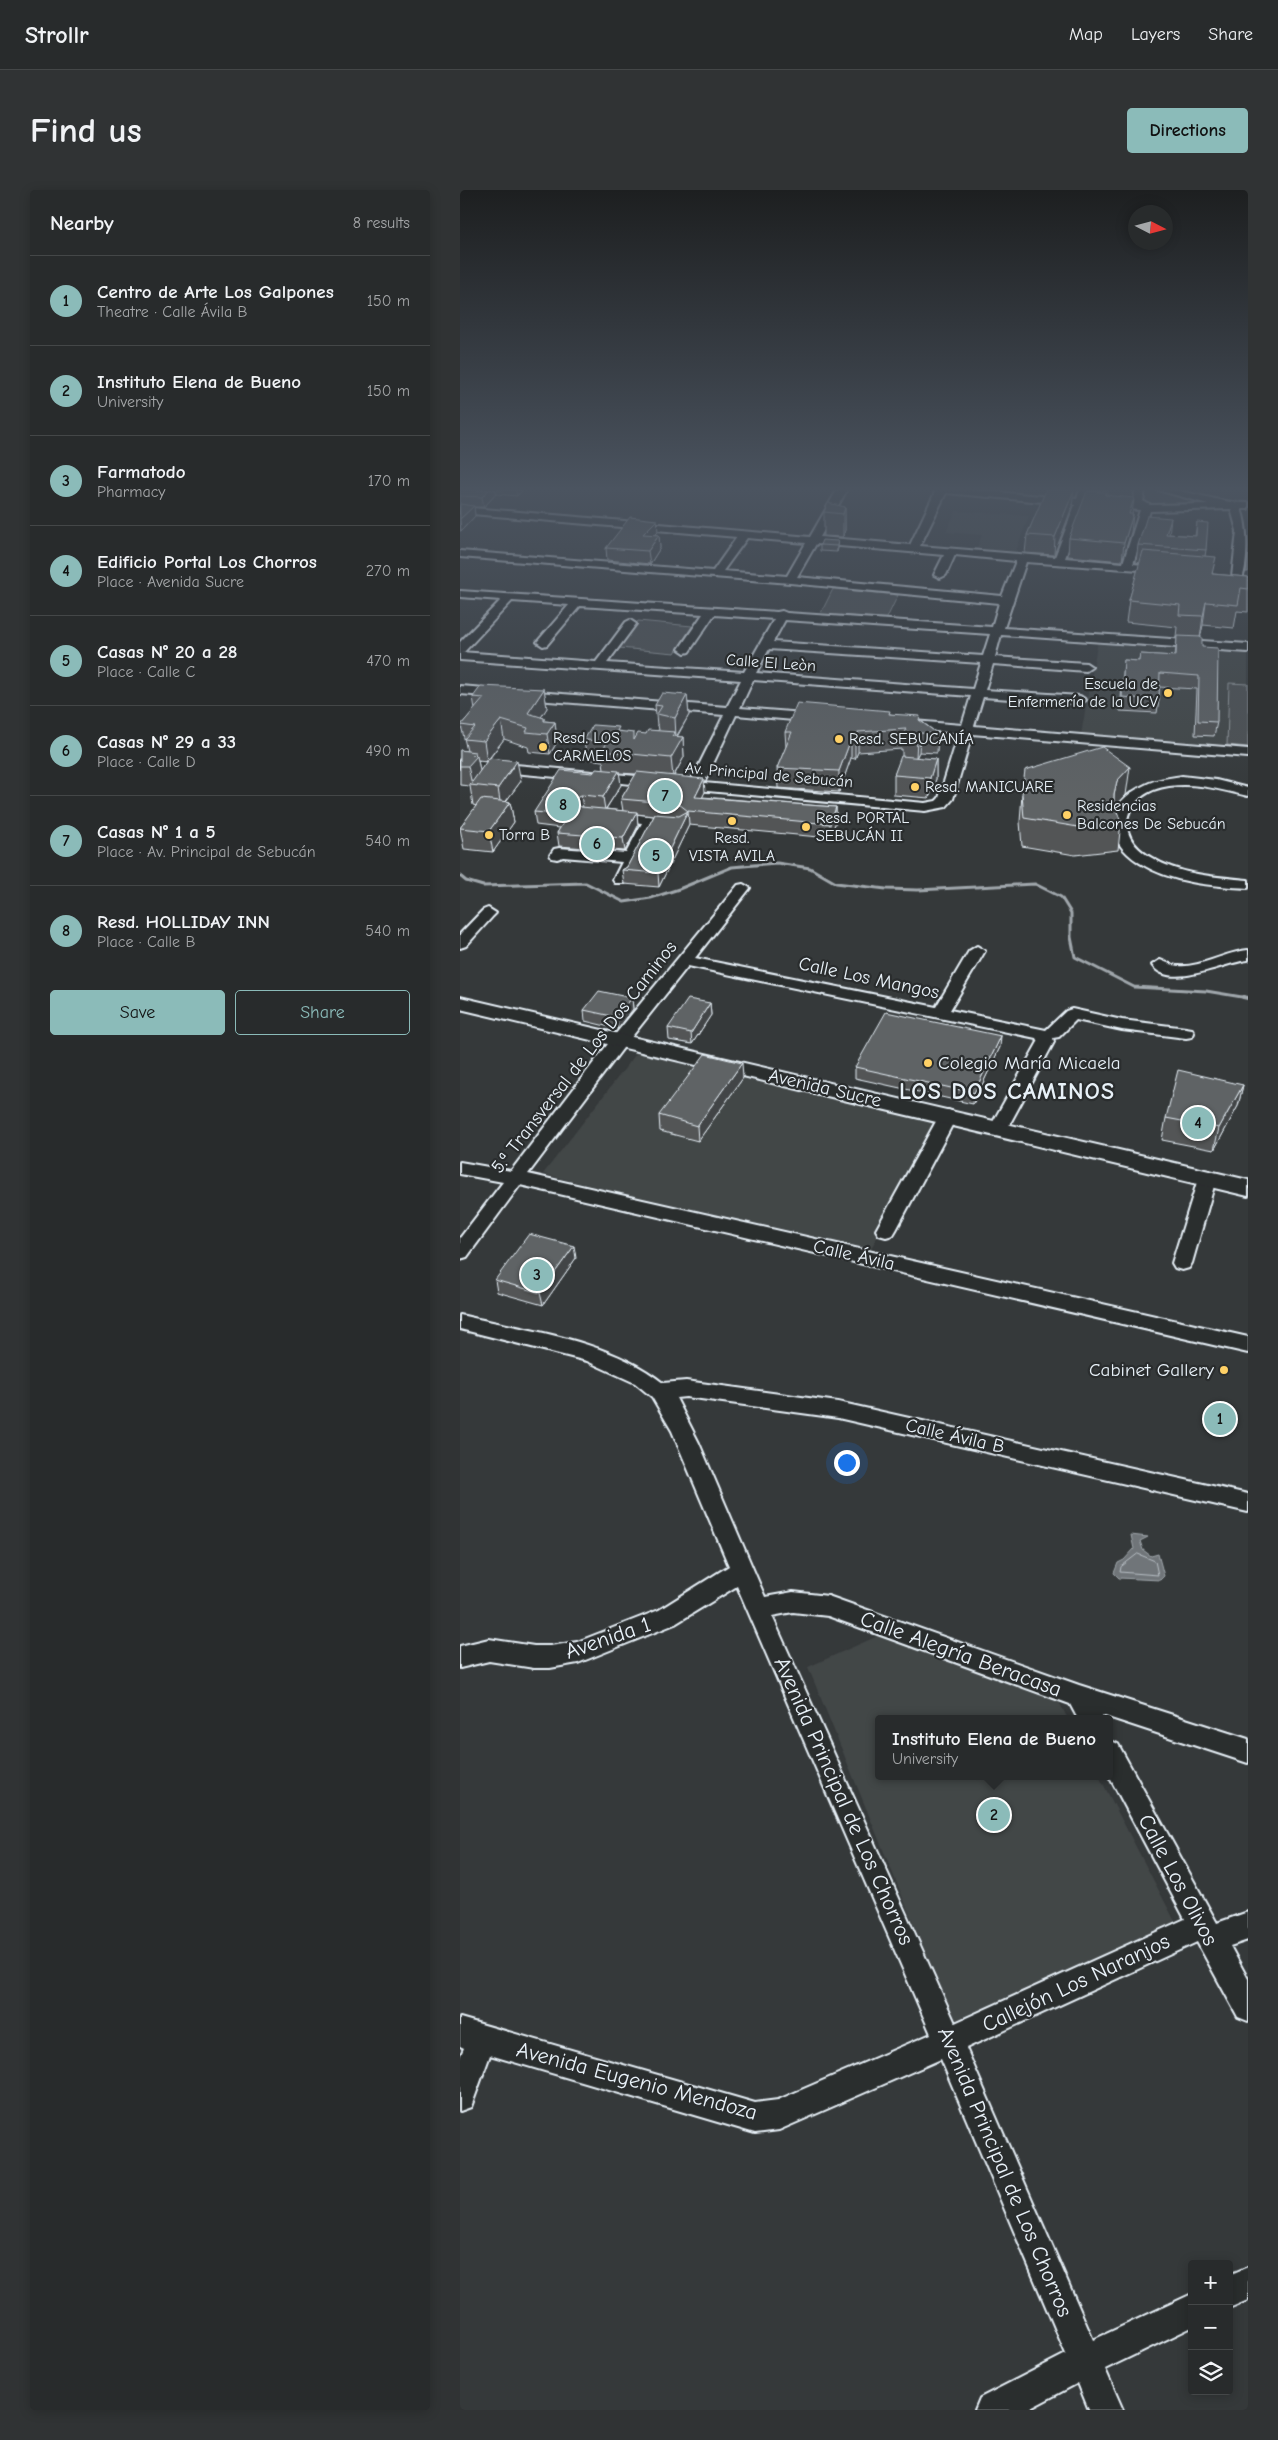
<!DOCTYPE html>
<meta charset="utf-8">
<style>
:root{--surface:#282b2c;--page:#303334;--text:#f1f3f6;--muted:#a5a7a9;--line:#444748;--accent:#8bbbb9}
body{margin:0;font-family:"Comic Neue",sans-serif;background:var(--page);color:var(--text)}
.controls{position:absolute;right:15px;bottom:15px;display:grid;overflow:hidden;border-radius:5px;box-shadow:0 2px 12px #0003}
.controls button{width:45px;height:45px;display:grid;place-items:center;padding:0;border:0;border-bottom:1px solid var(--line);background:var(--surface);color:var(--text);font:25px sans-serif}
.compass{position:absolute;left:668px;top:15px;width:45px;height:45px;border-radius:50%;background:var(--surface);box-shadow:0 2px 12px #0003;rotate:96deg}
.you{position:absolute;left:386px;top:1272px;width:18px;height:18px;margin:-12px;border:4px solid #fff;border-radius:50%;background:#1a73e8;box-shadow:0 0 0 8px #1a73e833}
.badge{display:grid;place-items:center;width:32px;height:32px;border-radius:50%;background:var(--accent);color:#111;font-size:16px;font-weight:700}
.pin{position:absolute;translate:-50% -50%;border:2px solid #fff;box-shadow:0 1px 5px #0006}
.popup{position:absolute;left:415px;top:1525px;width:238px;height:65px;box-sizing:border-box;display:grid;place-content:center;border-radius:5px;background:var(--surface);filter:drop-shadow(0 1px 4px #0005);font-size:16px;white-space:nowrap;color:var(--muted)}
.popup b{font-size:19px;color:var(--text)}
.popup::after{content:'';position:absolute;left:50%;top:100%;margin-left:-10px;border:10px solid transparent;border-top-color:var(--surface)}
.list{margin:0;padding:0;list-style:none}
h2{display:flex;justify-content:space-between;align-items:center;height:65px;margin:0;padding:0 20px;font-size:21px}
h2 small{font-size:16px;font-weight:400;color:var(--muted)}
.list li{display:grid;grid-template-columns:32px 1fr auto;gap:15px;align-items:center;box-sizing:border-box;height:90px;padding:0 20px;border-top:1px solid var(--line)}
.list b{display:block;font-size:19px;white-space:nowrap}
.list p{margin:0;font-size:16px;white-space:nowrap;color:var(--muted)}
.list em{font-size:16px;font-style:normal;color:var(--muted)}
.actions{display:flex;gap:10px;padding:15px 20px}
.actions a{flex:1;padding:11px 0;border:1px solid var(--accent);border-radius:5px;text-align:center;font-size:18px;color:var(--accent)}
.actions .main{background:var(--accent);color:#111}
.icon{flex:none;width:28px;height:28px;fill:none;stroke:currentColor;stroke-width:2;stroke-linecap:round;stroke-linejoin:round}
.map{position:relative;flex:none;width:788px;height:2220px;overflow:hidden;border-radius:5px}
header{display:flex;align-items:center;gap:30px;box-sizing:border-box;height:70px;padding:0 25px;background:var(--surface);border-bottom:1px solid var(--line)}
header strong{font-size:24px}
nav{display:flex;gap:28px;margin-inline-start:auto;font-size:18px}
.intro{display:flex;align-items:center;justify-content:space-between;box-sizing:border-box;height:120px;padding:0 30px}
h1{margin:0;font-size:35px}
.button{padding:12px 22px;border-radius:5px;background:var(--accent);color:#111;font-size:18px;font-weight:700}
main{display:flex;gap:30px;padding:0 30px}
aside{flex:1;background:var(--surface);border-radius:5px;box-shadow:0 2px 12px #0003}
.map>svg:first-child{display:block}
.built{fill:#424647}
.green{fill:#4d5152;stroke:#9aa1a5}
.water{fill:#707579;stroke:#a0a7ac}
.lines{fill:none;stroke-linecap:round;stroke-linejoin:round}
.shore{stroke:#b8bfc5;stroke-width:1}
.stream-far1{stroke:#a0a7ac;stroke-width:3}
.stream{stroke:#a0a7ac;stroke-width:4}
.minor-casing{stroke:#e8f1f8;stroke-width:4}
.major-casing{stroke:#e8f1f8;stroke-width:4}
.minor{fill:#2a2d2e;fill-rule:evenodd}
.major{fill:#2a2d2e;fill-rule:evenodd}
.wall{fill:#525557;stroke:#e8f1f8;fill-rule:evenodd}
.shaded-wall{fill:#424547;stroke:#e8f1f8}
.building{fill:#5f6365;stroke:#e8f1f8}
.poi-dot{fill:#ffd166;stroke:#2a2d2e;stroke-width:2}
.labels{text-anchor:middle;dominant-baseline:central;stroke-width:4.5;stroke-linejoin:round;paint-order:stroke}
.far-street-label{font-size:16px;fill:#e8f1f8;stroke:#2a2d2e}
.far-poi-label{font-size:16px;fill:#e8f1f8;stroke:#2a2d2e;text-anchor:start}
.street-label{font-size:19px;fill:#e8f1f8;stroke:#2a2d2e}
.poi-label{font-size:19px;fill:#e8f1f8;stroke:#2a2d2e;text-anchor:start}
.near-street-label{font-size:22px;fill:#e8f1f8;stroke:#2a2d2e}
.district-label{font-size:24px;font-weight:bold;letter-spacing:1px;fill:#e8f1f8;stroke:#2a2d2e}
</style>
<header>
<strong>Strollr</strong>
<nav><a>Map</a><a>Layers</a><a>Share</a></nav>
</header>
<div class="intro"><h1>Find us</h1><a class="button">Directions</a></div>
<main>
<aside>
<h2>Nearby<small>8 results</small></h2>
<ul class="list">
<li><span class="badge">1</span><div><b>Centro de Arte Los Galpones</b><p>Theatre · Calle Ávila B</p></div><em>150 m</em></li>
<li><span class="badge">2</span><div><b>Instituto Elena de Bueno</b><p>University</p></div><em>150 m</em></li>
<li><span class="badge">3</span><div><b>Farmatodo</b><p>Pharmacy</p></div><em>170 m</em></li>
<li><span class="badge">4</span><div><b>Edificio Portal Los Chorros</b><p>Place · Avenida Sucre</p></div><em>270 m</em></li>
<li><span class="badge">5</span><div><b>Casas N° 20 a 28</b><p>Place · Calle C</p></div><em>470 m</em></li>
<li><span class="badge">6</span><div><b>Casas N° 29 a 33</b><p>Place · Calle D</p></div><em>490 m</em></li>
<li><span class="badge">7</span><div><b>Casas N° 1 a 5</b><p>Place · Av. Principal de Sebucán</p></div><em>540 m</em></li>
<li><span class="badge">8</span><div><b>Resd. HOLLIDAY INN</b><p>Place · Calle B</p></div><em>540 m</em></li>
</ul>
<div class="actions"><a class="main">Save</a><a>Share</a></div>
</aside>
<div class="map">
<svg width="788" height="2220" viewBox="0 0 788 2220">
<rect width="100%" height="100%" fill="#35393a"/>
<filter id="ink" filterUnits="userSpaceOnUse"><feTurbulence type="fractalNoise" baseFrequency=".02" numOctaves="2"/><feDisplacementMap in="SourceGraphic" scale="10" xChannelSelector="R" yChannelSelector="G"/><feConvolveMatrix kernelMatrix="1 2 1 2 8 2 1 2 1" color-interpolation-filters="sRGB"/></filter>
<g filter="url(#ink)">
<g class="built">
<path d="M496,321L569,326L554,366L515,363L522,345L486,342Z"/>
<path d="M638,450L788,462V559L621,544Z"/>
<path d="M179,860L481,930L408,1064L83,984Z"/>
<path d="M420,1445L598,1510L608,1529H419V1586H639L720,1741L495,1835L348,1477Z"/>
</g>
<g class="green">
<path d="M686,300H691L755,316L690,314L685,313Z"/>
<path d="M373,399L438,405L425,432L359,427Z"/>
<path d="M178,431L232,436L215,463L159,458Z"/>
<path d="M769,493L788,494V557L767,555Z"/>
</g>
<path class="water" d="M671,1345L688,1347L680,1351L683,1360L691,1366L698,1364L704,1386L700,1390L659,1388L654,1383L658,1373L664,1370L674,1359Z"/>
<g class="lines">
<path class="shore" d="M678,1364L695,1371L698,1385L660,1382L661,1377Z"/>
<path class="stream-far1" d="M0,686L6,691L23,696L126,693L164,712L191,708L219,699L272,677L317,673L350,678L376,693L426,699L458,700L575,694L601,707L611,723V747L615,767L674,797L746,801L788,808"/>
<path class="stream" d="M783,807L788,808"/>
<g class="minor-casing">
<g id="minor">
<path d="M377,300H387L360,347L450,355L476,300H512L617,309L620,300H630L627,310L674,314L675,300H685L683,311L690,315L748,314L698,300C728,298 757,314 788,313V319H781C788,335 788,373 782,389L778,390L772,387L777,341L771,319L690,321L673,374L704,377L708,378V382L566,372L544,438L788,454V462L541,445L535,467L626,473L632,477L626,481L533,474L525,500L620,506L626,510L620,514L523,507L514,536L788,559V567L512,544L493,609L486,617L465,621L0,578V570L231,591L264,525L0,504V496L267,517L281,490L0,470V452L41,410L0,407V401L317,422L322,421L327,423L532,437L539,413L330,393L0,367V361L253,381L277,347L0,323V317L350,347ZM486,303L615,315L595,367L460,356ZM624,316L680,320L663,373L605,368ZM287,348L346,353L327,386L263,381ZM356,354L484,365L474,385L480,388L486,385L495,365L556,371L542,406L337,387ZM52,411L109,415L77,452L83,456L87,455L120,416L243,424L219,459L225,463L229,462L254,425L314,429L284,482L147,473L176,434L170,430L166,432L136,472L1,462H4ZM325,430L530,444L523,466L313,452ZM309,459L521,473L513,499L296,483ZM293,490L511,506L502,535L441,530L435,534L441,538L499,543L479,608L476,611L465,613L244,593L276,525L357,532L363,528L357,524L280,518Z"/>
<path d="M722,586L756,590L788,598V606C762,600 736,592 709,596C666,602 649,644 692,668C720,685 756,687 788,690V698C753,696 711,693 680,673C642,649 643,614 685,595C696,589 709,588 722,586Z"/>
<path d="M150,622L218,629L225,633L218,637L195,635L165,693H155L153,690L162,672L103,667L97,669L92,668L90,665L94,659L99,658L166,663L182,633L145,629L143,626Z"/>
<path d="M283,694L290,698L235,768L476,817L509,761L517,756L525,761L490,820L586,840L606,821L612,819L662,830L726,838L732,839L734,843L732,847L726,848L662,840L616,830L599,847L593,848L594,852L547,939L544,943H532L529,939L578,852L576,848L228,776L166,854L68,984L788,1147V1163L60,995L7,1067L0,1069V1048L43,992L0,984V972L51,981L154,846L278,695Z"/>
<path d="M28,718L36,723L33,726L6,756L0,758V744L23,720Z"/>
<path d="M788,760V770C764,772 710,801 692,775L700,770C706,772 713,776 719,776C739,778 766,762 788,760Z"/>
<path d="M488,920L494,922L497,926L436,1040L433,1045L426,1047L419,1045L416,1040L479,926L482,922Z"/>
<path d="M747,983L754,985L756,989L732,1073L729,1078L722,1080L715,1078L712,1073L738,989L740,985Z"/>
<path d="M0,1125C65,1140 150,1150 203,1193L226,1191L378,1212L788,1304V1322L378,1228L226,1207L216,1208L239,1253L305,1407L333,1402L368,1406L619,1495L788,1549V1573L642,1525L643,1529H618L610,1514L368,1426L333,1422L312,1426L495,1833L725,1729L649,1586V1550L658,1554L757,1733L788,1722V1750L770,1756L788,1789V1831L778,1827L737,1752L506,1858L633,2150L732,2104V2137L645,2179L663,2220H629L618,2193L567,2220H515L520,2208L606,2164L481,1869L319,1940L295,1943L30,1865L11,1917L0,1921V1867L4,1858L0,1856V1828L295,1913L318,1910L471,1844L277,1396L215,1434L118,1473L90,1478H74L29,1471L0,1478V1456L29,1449L74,1456H90L117,1452L199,1420L269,1376L212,1241L192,1207L175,1193L127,1171L0,1139Z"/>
<path d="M788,2077V2110L769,2118V2085Z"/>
</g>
</g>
<g class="major-casing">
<path id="major" d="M0,807L788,990V1006L0,819Z"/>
</g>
<use href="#minor" class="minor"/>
<use href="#major" class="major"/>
</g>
<g class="wall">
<path d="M0,300H62L57,306L36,304L24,317H14L15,326L1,341H0Z"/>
<path d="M586,300H618L616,307H613L612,317L594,365L565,363L567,345Z"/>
<path d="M630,300H649L647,305L673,324L671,342L662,371L608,366L609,348Z"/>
<path d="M385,317V340L383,347L364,346V322Z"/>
<path d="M737,332L746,360L745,366L753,384L788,387V422L777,421L774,438L743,435L740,447L757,532L754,546L735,545L737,499L699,497V510L697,523L660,521L664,470L679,471L680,464L715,466L717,447H716L717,437L666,432L669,410L680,373L676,372L678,355L709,344L735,346Z"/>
<path d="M198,342L195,345H199L200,358L190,374L147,370L146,358Z"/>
<path d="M378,351V358L377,362L360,361V355Z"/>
<path d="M788,365V382H786Z"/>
<path d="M84,499L87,518L81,527L84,528V531L95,532L97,552L90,564L69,562L68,557L44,549L30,568L61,591L46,611L50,612L54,632L33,662L4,659L0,638L17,616L13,615L10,596L0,595V560L7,561L1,535L15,519L13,507ZM18,570L27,571L20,581Z"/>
<path d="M227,505L229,525L217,547H223L224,567L214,586L245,602L242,607L376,617V631L370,648L229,635L199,697L164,694L162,680L167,677L194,626L177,624L178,636L165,661L99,656L97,643L100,638L76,635L74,622L133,583L144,580L143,571L127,569L124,550L160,542L175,550L186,544L199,540L198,535H197L195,515ZM159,583L176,584L161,609L163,621L146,619L161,595Z"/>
<path d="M430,524L460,530L478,544L477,563L459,562L456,568L476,569V589L469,608L434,605V585L442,566V559L398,562L395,569L391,568L379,602L318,598L317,578L326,557L325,542Z"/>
<path d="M562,604L666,605L655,617L661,632L658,660L615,665L562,656L560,632Z"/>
<path d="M172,808L173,819L158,839L125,831L124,820Z"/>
<path d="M250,813L251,825L232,854L209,850L208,838Z"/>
<path d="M540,857L513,914L395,888V877Z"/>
<path d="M283,888L238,951L200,941L199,925Z"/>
<path d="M783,895L778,916L754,960L702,950L706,928Z"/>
<path d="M116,1068L83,1115L37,1102L35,1090Z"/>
</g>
<g class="shaded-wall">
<path d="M29,300H36V304L24,317L22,307Z"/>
<path d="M56,300H62L57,306Z"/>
<path d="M614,300L612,317L594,365L595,347Z"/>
<path d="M646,300H649L645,310Z"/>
<path d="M674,308L672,325L669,324Z"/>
<path d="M14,316L15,326L1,341L0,329Z"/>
<path d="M385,317V340L383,347V324Z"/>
<path d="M673,324L671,342L662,371L664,353Z"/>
<path d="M711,328L709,345L706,344Z"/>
<path d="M197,330L198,342L184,357L183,344Z"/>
<path d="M199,345L200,358L190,374L188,361Z"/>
<path d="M378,351V358L377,362V356Z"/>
<path d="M746,412L743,435L740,449L743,426Z"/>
<path d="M84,499L87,518L71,543L68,523Z"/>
<path d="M227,505L229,525L216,547L215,528Z"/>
<path d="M41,530L44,549L27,571L24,551Z"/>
<path d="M95,532L97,552L90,564L87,544Z"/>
<path d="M215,542L216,559L223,547L224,567L213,587L211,568L212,546Z"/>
<path d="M398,542V562L395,569V549Z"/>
<path d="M460,543L459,562L456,568L457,548Z"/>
<path d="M391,549V568L379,602V581Z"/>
<path d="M15,562L16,567L17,566L21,585L12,595L8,576L12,565Z"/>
<path d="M476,569V589L469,608L470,588Z"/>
<path d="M57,571L61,591L41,618L38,598Z"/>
<path d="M670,577L666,605L653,619L654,604L657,591Z"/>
<path d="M159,581L161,595L145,620L143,607Z"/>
<path d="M244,589L245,602L236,620L235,607Z"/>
<path d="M121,605L123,618L112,611Z"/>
<path d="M50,612L54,632L33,662L29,641Z"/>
<path d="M376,617V631L370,648V634Z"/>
<path d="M228,621L229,635L199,697L198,683Z"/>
<path d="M177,622L178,636L165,661L163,648Z"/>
<path d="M172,808L173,819L158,839L156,827Z"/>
<path d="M250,813L251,825L232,854L231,843Z"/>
<path d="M541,846L540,857L513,914L514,903Z"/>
<path d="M282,873L283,888L238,951L237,936Z"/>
<path d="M783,895L778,916L754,960L759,938Z"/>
<path d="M114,1056L116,1068L83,1115L80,1103Z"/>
</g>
<g class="building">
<path d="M0,300H29L22,307L0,306Z"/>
<path d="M586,300H614L595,347L567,345Z"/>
<path d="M627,301L644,302L645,305L674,308L669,324H673L664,353L609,348Z"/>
<path d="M368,313L385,317L383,324L364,322Z"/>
<path d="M0,314L14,316L0,329Z"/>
<path d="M687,326L711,328L706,344L736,346L737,332L748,333L746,360L678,355Z"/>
<path d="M170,327L197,330L183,344L199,345L188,361L146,358Z"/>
<path d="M362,350L378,351L377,356L360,355Z"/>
<path d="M683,361L756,367L752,384L788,387V399L781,398L778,415L746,412L743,426L719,425L720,415L669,410Z"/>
<path d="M717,446L742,447V457L758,458L757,532L738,531L739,486L700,483L699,510L662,507L664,470L679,471L680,464L716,466Z"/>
<path d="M21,496L84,499L68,523L84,528V531L95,532L87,544L66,542L68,538L41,530L24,551L4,549L15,537L1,535L24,508L13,507Z"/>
<path d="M202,503L227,505L215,528L197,524L202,516L195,515Z"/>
<path d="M337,513L430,521L429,524L460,526L459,530L478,544L460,543L457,548L442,546L446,539L398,542L395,549H391L379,581L317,578L332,542H325Z"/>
<path d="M133,535L159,537L157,541L174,543V550L178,543L186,544L188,540L215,542L212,546L223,547L211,568L142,561L148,551L124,550Z"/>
<path d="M642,557L670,577L657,591L654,604V614L661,632L618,637L564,628L562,604L565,580Z"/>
<path d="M0,560L15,562L12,565L17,566L8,576H0Z"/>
<path d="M441,566L476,569L470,588L434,585Z"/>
<path d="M29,568L57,571L38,598L10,595Z"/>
<path d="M136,579L159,581L143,607L121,605L112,611L121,617L177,622L163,648L97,643L108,625L74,622L101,580L133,583Z"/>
<path d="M177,582L244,589L235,607L376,617L370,634L228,621L198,683L162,680L167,677L195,624L219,626L228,621L219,614L161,609Z"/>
<path d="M21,609L50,612L29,641L0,638Z"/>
<path d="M139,801L172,808L156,827L124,820Z"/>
<path d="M228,809L250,813L231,843L208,838Z"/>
<path d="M426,822L541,846L514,903L395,877Z"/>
<path d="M245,864L282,873L237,936L199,925Z"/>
<path d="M718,880L783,895L759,938L706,928Z"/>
<path d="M69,1044L114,1056L80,1103L35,1090Z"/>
</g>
</g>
<linearGradient id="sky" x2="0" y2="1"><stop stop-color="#1d1f20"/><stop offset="0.49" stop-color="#4b5460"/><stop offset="1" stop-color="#4b5460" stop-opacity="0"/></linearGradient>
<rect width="788" height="610" fill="url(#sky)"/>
<g class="poi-dot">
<circle cx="708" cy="503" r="5"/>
<circle cx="379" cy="549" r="5"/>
<circle cx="83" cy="557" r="5"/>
<circle cx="455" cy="597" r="5"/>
<circle cx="607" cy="625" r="5"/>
<circle cx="272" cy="631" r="5"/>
<circle cx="346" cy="637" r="5"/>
<circle cx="29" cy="645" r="5"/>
<circle cx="468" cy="873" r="5"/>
<circle cx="764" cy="1180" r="5"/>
</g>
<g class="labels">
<g class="far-street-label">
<text transform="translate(311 473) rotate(4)">Calle El Leòn</text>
<text transform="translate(309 585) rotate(5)">Av. Principal de Sebucán</text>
</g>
<g class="far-poi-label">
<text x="698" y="494" text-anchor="end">Escuela de<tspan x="698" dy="18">Enfermería de la UCV</tspan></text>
<text x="93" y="548">Resd. LOS<tspan x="93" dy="18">CARMELOS</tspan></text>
<text x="389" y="549">Resd. SEBUCANÍA</text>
<text x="465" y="597">Resd. MANICUARE</text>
<text x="617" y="616">Residencias<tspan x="617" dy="18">Balcones De Sebucán</tspan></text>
<text x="356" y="628">Resd. PORTAL<tspan x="356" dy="18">SEBUCÁN II</tspan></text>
<text x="39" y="645">Torra B</text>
<text x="272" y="648" text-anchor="middle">Resd.<tspan x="272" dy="18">VISTA AVILA</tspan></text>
</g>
<g class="street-label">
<text transform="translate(409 788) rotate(12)">Calle Los Mangos</text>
<text transform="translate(124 867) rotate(-52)">5.ª Transversal de Los Dos Caminos</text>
<text transform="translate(365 898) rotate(13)">Avenida Sucre</text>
<text transform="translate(394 1065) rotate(13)">Calle Ávila</text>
<text transform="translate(495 1246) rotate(13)">Calle Ávila B</text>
</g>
<g class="poi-label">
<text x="478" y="873">Colegio María Micaela</text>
<text x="754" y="1180" text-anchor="end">Cabinet Gallery</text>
</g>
<g class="near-street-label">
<text transform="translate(148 1448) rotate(-19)">Avenida 1</text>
<text transform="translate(501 1464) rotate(20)">Calle Alegría Beracasa</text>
<text transform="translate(384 1611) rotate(66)">Avenida Principal de Los Chorros</text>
<text transform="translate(718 1690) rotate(62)">Calle Los Olivos</text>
<text transform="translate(616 1793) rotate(-25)">Callejón Los Naranjos</text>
<text transform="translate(177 1891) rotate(15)">Avenida Eugenio Mendoza</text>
<text transform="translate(545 1982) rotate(67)">Avenida Principal de Los Chorros</text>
</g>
<g class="district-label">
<text x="547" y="901">LOS DOS CAMINOS</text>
</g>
</g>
</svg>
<div class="controls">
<button>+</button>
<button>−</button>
<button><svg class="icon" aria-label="layers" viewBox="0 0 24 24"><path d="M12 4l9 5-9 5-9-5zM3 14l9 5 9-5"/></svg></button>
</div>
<svg class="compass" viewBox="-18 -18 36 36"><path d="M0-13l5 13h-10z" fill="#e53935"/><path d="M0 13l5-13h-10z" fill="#a5a7a9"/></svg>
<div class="you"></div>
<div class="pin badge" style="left:760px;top:1229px">1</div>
<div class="pin badge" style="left:534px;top:1625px">2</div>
<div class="popup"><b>Instituto Elena de Bueno</b>University</div>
<div class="pin badge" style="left:77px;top:1085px">3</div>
<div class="pin badge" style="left:738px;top:933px">4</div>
<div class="pin badge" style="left:196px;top:666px">5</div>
<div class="pin badge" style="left:137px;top:654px">6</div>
<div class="pin badge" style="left:205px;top:606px">7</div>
<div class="pin badge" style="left:103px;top:615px">8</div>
</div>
</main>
